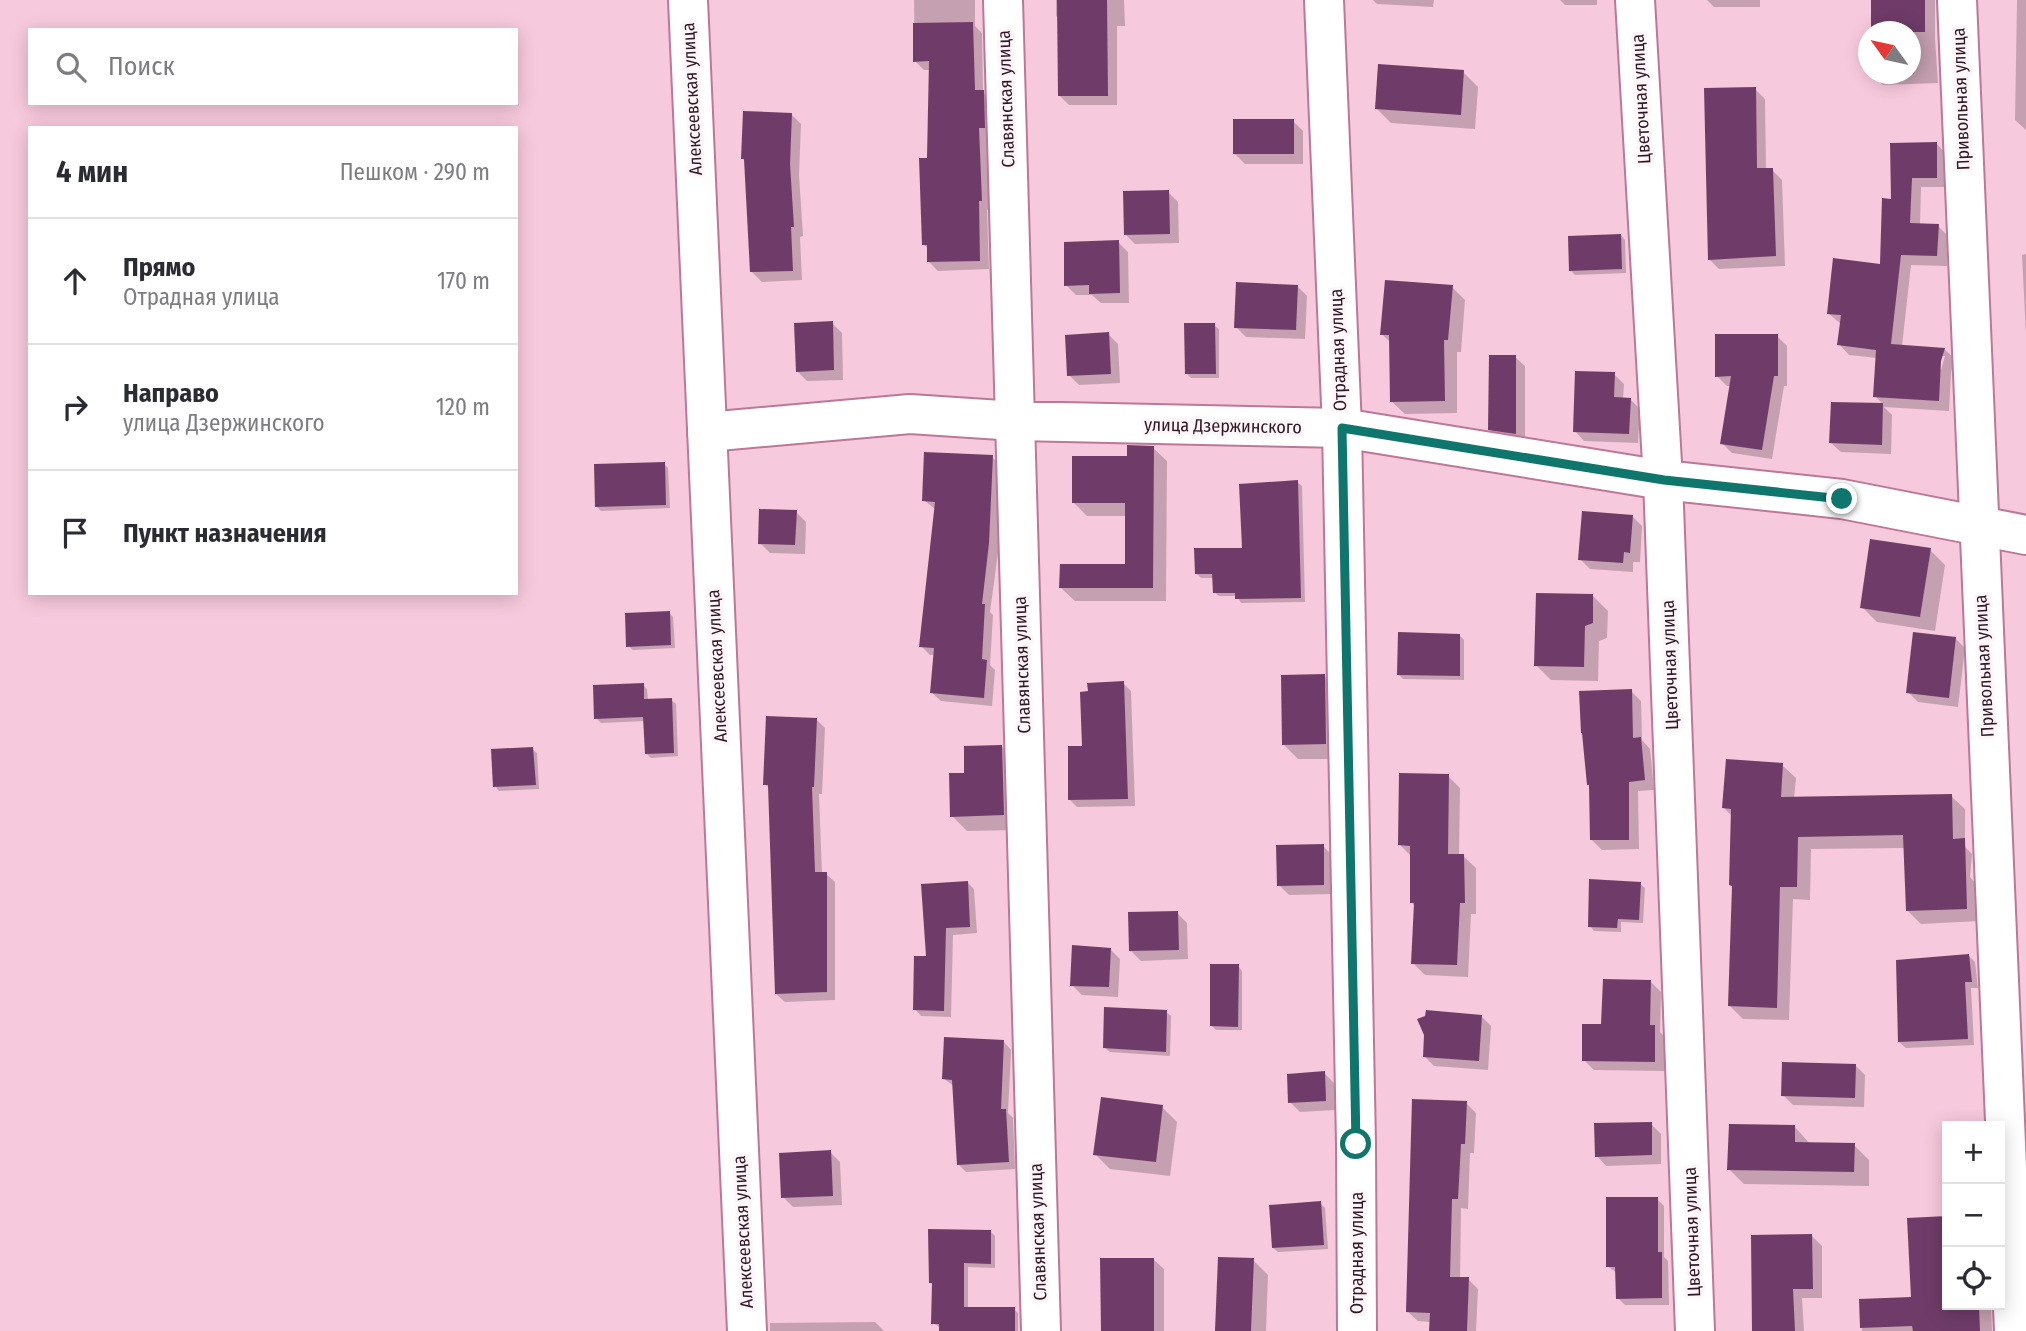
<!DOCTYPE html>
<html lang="ru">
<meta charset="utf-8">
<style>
:root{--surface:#fff;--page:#f7f7f7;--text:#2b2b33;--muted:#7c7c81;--line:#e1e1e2}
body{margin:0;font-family:"Fira Sans Condensed",sans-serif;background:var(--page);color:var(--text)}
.controls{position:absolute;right:21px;bottom:21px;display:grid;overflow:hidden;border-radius:0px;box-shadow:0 4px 18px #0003}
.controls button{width:63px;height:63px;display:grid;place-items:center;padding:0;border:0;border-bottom:2px solid var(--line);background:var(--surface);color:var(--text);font:35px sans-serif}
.compass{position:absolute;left:1858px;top:21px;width:63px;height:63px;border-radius:50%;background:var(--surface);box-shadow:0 4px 18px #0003;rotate:303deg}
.stop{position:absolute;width:21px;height:21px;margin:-16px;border:5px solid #0f766e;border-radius:50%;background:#fff}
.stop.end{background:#0f766e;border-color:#fff;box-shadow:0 2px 7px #0008}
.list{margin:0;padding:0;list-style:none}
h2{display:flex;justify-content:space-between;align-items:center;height:91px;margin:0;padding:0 28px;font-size:30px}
h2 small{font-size:23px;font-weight:400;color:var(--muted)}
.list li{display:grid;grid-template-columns:46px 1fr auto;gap:21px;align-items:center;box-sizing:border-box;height:126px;padding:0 28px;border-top:2px solid var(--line)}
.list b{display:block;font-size:26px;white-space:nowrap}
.list p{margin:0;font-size:23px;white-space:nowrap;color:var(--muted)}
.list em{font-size:23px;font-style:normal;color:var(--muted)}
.icon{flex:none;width:38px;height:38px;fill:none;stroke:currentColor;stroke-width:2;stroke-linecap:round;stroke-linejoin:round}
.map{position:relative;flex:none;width:2026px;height:1331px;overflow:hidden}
.search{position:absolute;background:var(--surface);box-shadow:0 4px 18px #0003;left:28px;top:28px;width:490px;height:77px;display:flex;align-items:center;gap:18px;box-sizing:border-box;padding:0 24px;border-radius:0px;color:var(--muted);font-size:26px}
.panel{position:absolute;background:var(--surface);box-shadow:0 4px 18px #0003;left:28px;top:126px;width:490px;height:469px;border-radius:0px}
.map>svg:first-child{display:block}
.shadow{fill:#0003;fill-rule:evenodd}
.building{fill:#6f3c69}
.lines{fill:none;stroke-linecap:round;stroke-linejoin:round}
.minor-casing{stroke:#bd7797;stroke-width:42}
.minor{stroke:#fff;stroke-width:38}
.route{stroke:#0f766e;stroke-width:9}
.labels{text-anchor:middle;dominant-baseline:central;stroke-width:7;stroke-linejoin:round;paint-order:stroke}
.street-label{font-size:18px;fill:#311623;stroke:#fef6f9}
</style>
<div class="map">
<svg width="2026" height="1331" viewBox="0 0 2026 1331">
<rect width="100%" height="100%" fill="#f7c9dc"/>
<g class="shadow">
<path d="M914,0H975V26L982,33L983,92L992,101L993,136H987L990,209L987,210L989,269L938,271L929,262V249L924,245L929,159L930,70H924L915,61Z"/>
<path d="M1056,0H1124L1125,26H1117V105H1069L1059,95V19L1056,16Z"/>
<path d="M1373,0H1434L1433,7L1377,4Z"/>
<path d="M1560,0H1597V5H1565Z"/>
<path d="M1707,0H1760V7H1714Z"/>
<path d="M1872,0H1935V39L1938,83L1883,85L1872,74H1910V32H1871Z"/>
<path d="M2017,0H2026V130L2015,120Z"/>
<path d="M1463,72L1478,87L1475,129L1391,123L1376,108Z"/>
<path d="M1755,89L1765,99L1766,170H1772L1782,180L1785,266L1719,269L1709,259Z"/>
<path d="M791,114L801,124L799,175L803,236L800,237L802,280L762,282L752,272L745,161L742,158Z"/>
<path d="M1293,121L1303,131V164H1245L1235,154Z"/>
<path d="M1936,143L1946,154L1947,187H1921L1920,225L1938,226L1948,236L1947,266L1911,265L1902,346L1944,349L1955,359L1951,372L1949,411L1884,407L1892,415L1891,454L1841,452L1831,443L1833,404L1884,405L1875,396L1877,358L1849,355L1839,344L1841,324L1828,313L1882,266L1892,201ZM1941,356H1945L1941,370L1937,369Z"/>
<path d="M1168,192L1178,202L1179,243L1135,244L1125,234Z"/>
<path d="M1621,235L1625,240L1626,273L1575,275L1571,271Z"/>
<path d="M1118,242L1128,252L1129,303H1101L1092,295H1076L1066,285Z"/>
<path d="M2026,254V335L2022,255Z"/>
<path d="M1297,286L1307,296L1305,339L1246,337L1236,327Z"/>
<path d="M1452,287L1465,300L1461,352H1457V413L1405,414L1391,401V343L1382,334Z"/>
<path d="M832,323L842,333L843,380L807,381L797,371Z"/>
<path d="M1214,325L1219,329V378H1191L1186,373Z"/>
<path d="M1108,334L1118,344L1120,383L1079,385L1069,375Z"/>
<path d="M1777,336L1787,346V386H1784L1772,459L1732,453L1722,443L1731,386H1727L1717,376Z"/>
<path d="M1515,357L1525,366V443L1500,439L1490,429Z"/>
<path d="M1614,374L1624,384L1623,399H1630L1640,409L1638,443L1584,441L1575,431Z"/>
<path d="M1153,448L1167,461L1166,601H1075L1061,588L1126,566L1127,516H1087L1073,502L1129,458Z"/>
<path d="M992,457L1001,466L998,553L990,612L993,615L990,665L995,670L992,706L941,701L932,693L935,655H930L921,646L936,510L924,500Z"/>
<path d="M664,464L668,468L670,508L601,511L597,507Z"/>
<path d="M1297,482L1302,486L1305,602L1241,603L1237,596H1219L1214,592V578H1201L1196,573L1244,550Z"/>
<path d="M796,512L806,522L805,554L770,553L760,543Z"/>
<path d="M1632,516L1642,526L1640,562H1633V572L1590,569L1580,559Z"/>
<path d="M1930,550L1945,565L1935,631L1877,622L1862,607Z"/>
<path d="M1593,596L1608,611L1607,638L1599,641L1598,681L1551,680L1536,665Z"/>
<path d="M669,613L673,617L675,648L633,650L628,646Z"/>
<path d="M1460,636L1464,640V680L1403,679L1398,674Z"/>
<path d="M1955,638L1965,648L1958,707L1918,702L1908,692Z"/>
<path d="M1324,676L1339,691L1341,759H1298L1283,744Z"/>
<path d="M1123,683L1131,691L1135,806L1077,807L1069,799L1084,748L1090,693Z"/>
<path d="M643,685L647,689L648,700H671L676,704L678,756L651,758L646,753L645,721L601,723L596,718Z"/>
<path d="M1631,691L1641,701L1642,740L1650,749L1654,790L1638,791L1639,849L1602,850L1592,840Z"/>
<path d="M816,719L825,728L822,794H819L822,874H826L835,882V1000L785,1002L776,994L769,788L765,784Z"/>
<path d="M1002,747L1017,762L1019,830L967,831L952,816Z"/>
<path d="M532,749L537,753L539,789L499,791L495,786Z"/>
<path d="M1782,765L1796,778L1794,799L1951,796L1965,809V847L1972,854L1970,877L1978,886L1980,921L1921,924L1907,910L1905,848L1811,849L1810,900L1793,899L1789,1020L1743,1019L1730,1006L1734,888L1731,885L1732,816L1723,807Z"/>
<path d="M1448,776L1460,788L1459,856H1463L1476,868V914H1471L1468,977L1425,975L1413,963L1415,906L1412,903L1411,856L1400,845Z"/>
<path d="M1323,846L1333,856V894L1289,895L1279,885Z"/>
<path d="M967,882L974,889L977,933L953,935L951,1017L921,1016L915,1009L928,958Z"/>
<path d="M1640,884L1645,888L1643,923L1621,922V932L1594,931L1590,926Z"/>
<path d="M1177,913L1187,923L1188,959L1141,961L1131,951Z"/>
<path d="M1110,949L1120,959L1118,997L1082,995L1072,985Z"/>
<path d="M1968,955L1975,962L1978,988H1971L1974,1045L1906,1048L1899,1042Z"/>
<path d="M1238,966L1242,971V1030H1216L1211,1025Z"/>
<path d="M1651,982L1661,992L1660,1032L1664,1036V1071L1594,1070L1584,1060L1603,1026Z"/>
<path d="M1166,1012L1171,1016L1170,1056L1110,1052L1105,1048Z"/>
<path d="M1481,1016L1491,1026L1488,1070L1434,1066L1424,1056Z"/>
<path d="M1004,1042L1011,1050L1008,1113L1013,1118L1015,1169L966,1172L958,1164L954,1086L944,1079Z"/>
<path d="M1855,1065L1865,1075L1864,1107L1793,1105L1783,1095Z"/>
<path d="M1324,1073L1334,1083L1335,1110L1300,1112L1290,1102Z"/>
<path d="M1466,1103L1476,1113L1474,1153H1470L1468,1209L1461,1208L1460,1279H1468L1478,1289L1476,1331H1431V1322L1418,1321L1408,1312Z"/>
<path d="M1162,1107L1177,1122L1170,1176L1110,1169L1095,1154Z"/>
<path d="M1651,1124L1661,1134V1164L1606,1166L1597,1156Z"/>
<path d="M1795,1127L1810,1144L1854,1145L1869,1160V1186L1744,1184L1729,1169Z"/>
<path d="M830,1152L840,1162L842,1205L793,1207L783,1197Z"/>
<path d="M1657,1199L1664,1206V1257L1668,1261L1669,1305H1625L1618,1298L1617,1273L1607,1266Z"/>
<path d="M1320,1203L1325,1208L1328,1249L1278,1252L1273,1248Z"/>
<path d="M1947,1217V1305H1991L1992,1331H1862L1861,1301L1913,1298L1909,1219Z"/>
<path d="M991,1232L995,1236V1268L968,1267V1309H1014L1018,1313V1331H941V1328L933,1323L934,1286L930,1282Z"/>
<path d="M1753,1236H1812L1822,1246V1298H1802L1804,1331H1752Z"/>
<path d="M1154,1260L1164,1269V1331H1103Z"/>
<path d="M1253,1260L1268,1275L1266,1331H1217Z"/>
<path d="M875,1322L884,1331H770V1323Z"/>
</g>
<g class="building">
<path d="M1057,0H1107L1108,96H1058Z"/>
<rect x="1871" y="0" width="54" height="32"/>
<path d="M973,22L975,90H984L985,128H979L982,201H979L980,261L927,262V245H922L919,158H927L929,61L913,62V23Z"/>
<path d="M1378,64L1464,70L1461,115L1375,109Z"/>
<path d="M1756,87L1757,168H1773L1776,256L1708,260L1704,88Z"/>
<path d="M743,111L792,113L790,164L794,227H791L793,271L750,272L744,159H741Z"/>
<rect x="1233" y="119" width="61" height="35"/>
<path d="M1937,142V178H1912L1910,223L1939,224L1937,256L1901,255L1891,344L1945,348L1941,361L1939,401L1873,397L1876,350L1837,345L1841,315L1827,314L1833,258L1880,264L1882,198L1891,199L1890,143Z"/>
<path d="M1169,190L1170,234L1124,235L1123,191Z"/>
<path d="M1621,234L1622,269L1569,271L1568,236Z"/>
<path d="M1119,240L1120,293L1089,294V285L1064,286V242Z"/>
<path d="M1385,280L1453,285L1448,340H1444L1445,401L1390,402L1389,335H1380Z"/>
<path d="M1236,282L1298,285L1296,330L1234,328Z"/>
<path d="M833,321L834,370L796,372L794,323Z"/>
<path d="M1184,323H1215L1216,374H1185Z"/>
<path d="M1109,332L1111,374L1067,376L1065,335Z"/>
<path d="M1715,334H1778V376H1774L1762,450L1720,444L1731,376L1715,377Z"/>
<path d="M1489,355H1516V434L1488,430Z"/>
<path d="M1575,371L1615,372L1614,397L1631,398L1629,434L1573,432Z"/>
<path d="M1831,402L1883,403L1882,445L1829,443Z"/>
<path d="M1127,445L1154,446L1153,588H1059L1060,564H1125V503H1072V456H1127Z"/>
<path d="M924,452L993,455L989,543L982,604H985L982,659L987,660L984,698L930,693L934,648L919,647L935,502L922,501Z"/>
<path d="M665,462L666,505L595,507L594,464Z"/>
<path d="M1298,480L1301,598L1235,599V593H1213L1212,574H1195L1194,548H1242L1239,484Z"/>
<path d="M759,509L797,510L795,545L758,544Z"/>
<path d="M1582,511L1633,515L1630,553L1624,552L1623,563L1578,560Z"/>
<path d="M1870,539L1931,548L1920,617L1860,608Z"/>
<path d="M1536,593L1593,594V623L1585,626L1584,667L1534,666Z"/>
<path d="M670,611L671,645L626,647L625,613Z"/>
<path d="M1398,632L1460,634V676L1397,675Z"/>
<path d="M1913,632L1956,637L1949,698L1906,693Z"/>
<path d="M1325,674L1326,744L1282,745L1281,675Z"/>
<path d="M1124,681L1128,799L1068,800V746H1082L1080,692L1088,691L1087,683Z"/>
<path d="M644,683V699L672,698L674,753L645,754L643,717L594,719L593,685Z"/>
<path d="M1632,689L1633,738L1641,737L1645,780L1629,782V840H1590L1589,785H1587L1582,733H1581L1579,691Z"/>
<path d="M766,716L817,718L814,787H812L815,872H827V992L775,994L768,785H763Z"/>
<path d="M1002,745L1004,815L950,817L949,773H964V746Z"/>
<path d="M533,747L536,785L493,787L491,749Z"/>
<path d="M1726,759L1783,763L1781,797L1952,794L1953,839L1965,838L1967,909L1906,911L1903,835L1798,837L1797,887H1780L1777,1008L1728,1006L1732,886L1729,885L1731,809L1722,808Z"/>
<path d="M1399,773L1449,774L1448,854H1464L1465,903H1460L1457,965L1411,964L1414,903H1410V846L1398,845Z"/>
<path d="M1324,844V885L1277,886L1276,845Z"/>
<path d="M1589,879L1641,882L1639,920L1618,919L1617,928L1588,927Z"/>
<path d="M968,881L970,927L946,928L944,1011L913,1010L914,956H926L921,884Z"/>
<path d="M1178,911L1179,950L1129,951L1128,912Z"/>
<path d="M1072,945L1111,948L1109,987L1070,986Z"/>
<path d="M1969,954L1972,982H1965L1968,1039L1898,1042L1896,960Z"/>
<path d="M1210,964H1239L1238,1027L1210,1026Z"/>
<path d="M1603,979L1651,980L1650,1025H1655V1062L1582,1061V1024H1601Z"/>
<path d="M1104,1007L1167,1010L1166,1052L1103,1048Z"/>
<path d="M1426,1010L1482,1015L1479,1061L1423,1057L1424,1035L1417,1019L1425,1016Z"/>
<path d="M944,1037L1004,1040L1001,1109H1006L1009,1162L957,1165L952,1080L942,1079Z"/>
<path d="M1782,1062L1856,1064L1855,1098L1781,1096Z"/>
<path d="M1325,1071L1326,1101L1288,1103L1287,1074Z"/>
<path d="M1101,1097L1163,1105L1156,1162L1093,1155Z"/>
<path d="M1412,1099L1467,1101L1465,1144H1461L1458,1199H1452L1450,1277H1469L1467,1331H1429L1430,1313L1406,1312Z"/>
<path d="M1652,1122V1155L1595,1157L1594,1123Z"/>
<path d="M1729,1124L1795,1125V1142L1855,1143L1854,1172L1727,1170Z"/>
<path d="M831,1150L833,1196L781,1198L779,1153Z"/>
<path d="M1606,1197H1658V1252H1662V1298L1616,1299L1615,1267H1606Z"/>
<path d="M1321,1201L1324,1245L1272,1248L1269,1205Z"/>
<path d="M1947,1216V1309L1979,1307L1980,1331H1913L1912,1326L1860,1328L1859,1299L1911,1297L1907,1218Z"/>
<path d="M928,1229L991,1230V1264L964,1263V1307H1015V1331H939V1324H931L932,1283H929Z"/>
<path d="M1812,1234L1813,1289H1793L1795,1331H1752L1751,1235Z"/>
<path d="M1218,1257L1254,1258L1251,1331H1215Z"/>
<path d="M1100,1258H1154V1331H1101Z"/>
</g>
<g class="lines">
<g class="minor-casing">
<g id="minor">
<path d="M688,0L747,1331"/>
<path d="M1003,0L1041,1331"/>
<path d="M1324,0L1342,428L1356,1144L1357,1331"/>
<path d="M1635,0L1663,480L1695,1331"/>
<path d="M1957,0L2014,1331"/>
<path d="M707,432L910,414L1016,421L1342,428L1663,480L1842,499L2026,535"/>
</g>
</g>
<use href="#minor" class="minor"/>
</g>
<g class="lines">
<path class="route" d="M1356,1144L1342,428L1664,480L1842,499"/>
</g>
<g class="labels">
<g class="street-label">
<text transform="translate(692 99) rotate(-93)">Алексеевская улица</text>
<text transform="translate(1006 99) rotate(-92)">Славянская улица</text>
<text transform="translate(1641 99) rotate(-93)">Цветочная улица</text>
<text transform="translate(1961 99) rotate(-92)">Привольная улица</text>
<text transform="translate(1338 350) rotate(-92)">Отрадная улица</text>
<text transform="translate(1223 426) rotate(1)">улица Дзержинского</text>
<text transform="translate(1022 665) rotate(-92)">Славянская улица</text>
<text transform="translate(1670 665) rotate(-92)">Цветочная улица</text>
<text transform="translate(717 666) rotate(-93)">Алексеевская улица</text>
<text transform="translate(1984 666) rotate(-93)">Привольная улица</text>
<text transform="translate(743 1232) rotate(-93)">Алексеевская улица</text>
<text transform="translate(1038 1232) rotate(-92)">Славянская улица</text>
<text transform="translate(1692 1232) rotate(-92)">Цветочная улица</text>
<text transform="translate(1357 1253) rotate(-90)">Отрадная улица</text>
</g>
</g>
</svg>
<div class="controls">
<button>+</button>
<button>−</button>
<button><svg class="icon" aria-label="locate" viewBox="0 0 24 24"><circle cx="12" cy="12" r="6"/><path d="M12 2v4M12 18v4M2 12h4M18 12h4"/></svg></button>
</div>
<svg class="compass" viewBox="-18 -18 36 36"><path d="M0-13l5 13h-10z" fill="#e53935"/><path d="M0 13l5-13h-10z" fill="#7c7c81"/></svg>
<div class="stop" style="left:1356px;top:1144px"></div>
<div class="stop end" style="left:1842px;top:499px"></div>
<div class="search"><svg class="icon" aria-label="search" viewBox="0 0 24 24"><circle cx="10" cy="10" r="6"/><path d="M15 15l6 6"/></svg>Поиск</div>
<section class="panel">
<h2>4 мин<small>Пешком · 290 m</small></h2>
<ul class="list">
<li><svg class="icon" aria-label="ahead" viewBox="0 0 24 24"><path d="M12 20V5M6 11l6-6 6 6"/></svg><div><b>Прямо</b><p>Отрадная улица</p></div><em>170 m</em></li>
<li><svg class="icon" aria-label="right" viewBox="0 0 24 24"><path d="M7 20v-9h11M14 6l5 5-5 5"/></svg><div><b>Направо</b><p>улица Дзержинского</p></div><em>120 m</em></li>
<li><svg class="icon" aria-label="arrive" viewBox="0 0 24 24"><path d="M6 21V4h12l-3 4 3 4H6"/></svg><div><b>Пункт назначения</b></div></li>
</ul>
</section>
</div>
